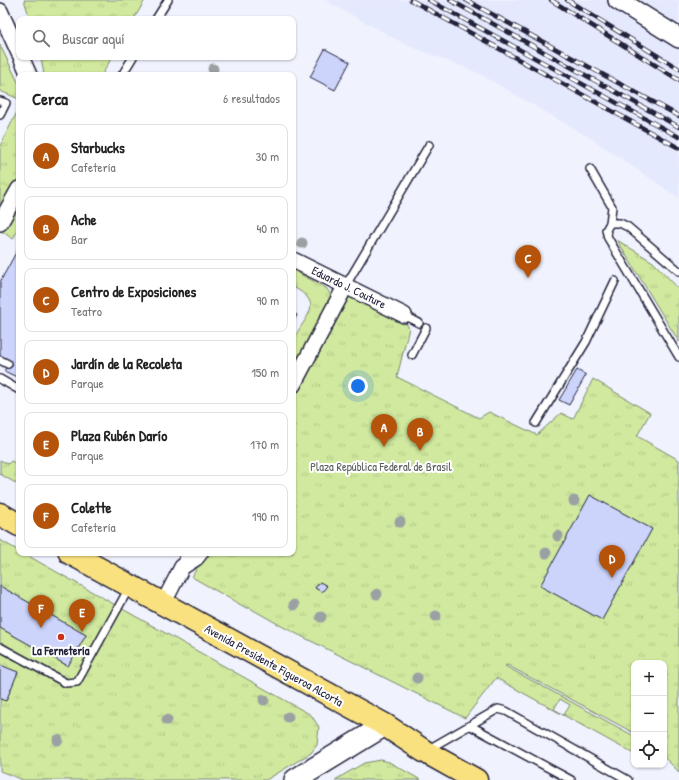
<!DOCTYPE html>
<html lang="es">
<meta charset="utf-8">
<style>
:root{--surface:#fff;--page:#f6f6f6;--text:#222;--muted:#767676;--line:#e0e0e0;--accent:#b45309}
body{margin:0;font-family:"Patrick Hand",sans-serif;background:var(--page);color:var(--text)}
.controls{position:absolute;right:12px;bottom:12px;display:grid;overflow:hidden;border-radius:8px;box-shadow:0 1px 3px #0004}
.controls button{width:36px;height:36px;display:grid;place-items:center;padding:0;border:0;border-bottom:1px solid var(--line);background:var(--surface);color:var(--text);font:20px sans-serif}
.you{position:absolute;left:358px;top:386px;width:14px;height:14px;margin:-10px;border:3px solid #fff;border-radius:50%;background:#1a73e8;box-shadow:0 0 0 6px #1a73e833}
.badge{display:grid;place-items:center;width:26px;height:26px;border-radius:50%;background:var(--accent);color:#fff;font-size:13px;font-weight:700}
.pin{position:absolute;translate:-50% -33px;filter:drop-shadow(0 1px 2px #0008)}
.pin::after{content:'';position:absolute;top:21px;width:14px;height:12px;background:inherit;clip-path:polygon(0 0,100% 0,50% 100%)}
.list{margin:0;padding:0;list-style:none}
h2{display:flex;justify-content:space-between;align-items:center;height:52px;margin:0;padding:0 16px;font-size:17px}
h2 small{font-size:13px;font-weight:400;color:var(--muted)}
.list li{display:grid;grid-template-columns:26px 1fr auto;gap:12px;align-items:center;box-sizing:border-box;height:64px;margin:0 8px 8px;padding:0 8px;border:1px solid var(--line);border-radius:8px}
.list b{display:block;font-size:15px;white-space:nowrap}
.list p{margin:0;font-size:13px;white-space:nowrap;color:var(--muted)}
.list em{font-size:13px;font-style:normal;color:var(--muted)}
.icon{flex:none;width:22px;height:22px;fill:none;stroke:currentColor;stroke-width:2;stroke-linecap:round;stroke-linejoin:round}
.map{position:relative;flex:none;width:679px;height:780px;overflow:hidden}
.search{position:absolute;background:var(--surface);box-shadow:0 1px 3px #0004;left:16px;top:16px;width:280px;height:44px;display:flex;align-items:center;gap:10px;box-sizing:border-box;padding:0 14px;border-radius:8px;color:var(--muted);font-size:15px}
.panel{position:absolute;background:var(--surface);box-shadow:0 1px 3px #0004;left:16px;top:72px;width:280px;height:484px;border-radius:8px}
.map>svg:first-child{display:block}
.built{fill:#e5e9fd}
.grass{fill:url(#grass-tufts);stroke:#79866c;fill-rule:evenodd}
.building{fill:#ccd4fc;stroke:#22223b}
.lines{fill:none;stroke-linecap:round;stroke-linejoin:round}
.service-casing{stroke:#22223b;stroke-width:10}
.minor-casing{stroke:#22223b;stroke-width:18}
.tertiary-casing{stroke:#22223b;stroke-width:22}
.secondary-casing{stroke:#22223b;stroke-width:24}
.primary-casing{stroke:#22223b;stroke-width:25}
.service{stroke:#fff;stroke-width:7}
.minor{stroke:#fff;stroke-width:15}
.tertiary{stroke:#fff;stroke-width:19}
.secondary{stroke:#fff;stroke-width:21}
.primary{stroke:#fae180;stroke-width:22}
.rail-casing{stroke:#22223b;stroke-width:4.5}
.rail{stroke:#fff;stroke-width:3;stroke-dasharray:9;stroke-linecap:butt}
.tree{fill:#9ba1a3}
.poi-dot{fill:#c8321e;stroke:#fff;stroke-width:1.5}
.labels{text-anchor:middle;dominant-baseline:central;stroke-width:4;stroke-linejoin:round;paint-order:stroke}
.street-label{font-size:12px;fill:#22223b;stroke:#fff}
.park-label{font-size:12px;fill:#565e59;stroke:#fff}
.poi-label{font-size:12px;font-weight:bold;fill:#22223b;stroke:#fff}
</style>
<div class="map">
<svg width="679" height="780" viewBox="0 0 679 780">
<defs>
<pattern id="grass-tufts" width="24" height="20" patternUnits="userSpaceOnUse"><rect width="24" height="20" fill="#d0e99e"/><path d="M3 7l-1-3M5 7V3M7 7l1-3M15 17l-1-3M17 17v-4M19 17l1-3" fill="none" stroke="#b2c889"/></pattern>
</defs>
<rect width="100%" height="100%" fill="#f0f2fe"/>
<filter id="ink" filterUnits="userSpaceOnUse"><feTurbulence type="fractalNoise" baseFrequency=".025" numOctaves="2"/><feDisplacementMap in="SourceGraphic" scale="8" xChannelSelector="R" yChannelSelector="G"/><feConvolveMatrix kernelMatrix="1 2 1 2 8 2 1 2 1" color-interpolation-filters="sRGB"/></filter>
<g filter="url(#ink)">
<path class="built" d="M324,0H679V198L592,139L476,72L409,46Z"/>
<g class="grass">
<path d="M24,0H145L134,19H30Z"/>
<path d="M0,45L19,84V99L0,91Z"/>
<path d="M41,57H112L102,75H44Z"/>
<path d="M19,108V179L0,213V146Z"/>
<path d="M19,196V227L13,239L0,230Z"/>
<path d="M617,240L653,262L679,289V342Z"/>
<path d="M293,270L326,288L332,296L293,374C293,365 291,352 293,343C300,318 329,306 293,287Z"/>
<path d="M345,291L403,319L409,328L397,377L479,418L489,412L537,435L561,413L573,419L593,379L650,413L637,436L679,460V772L664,757V663H634V733L507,665L505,666L634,736V754L496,678L465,718L285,628L248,607V609L192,577L205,553H293V386ZM560,699L570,705L564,715L554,709Z"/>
<path d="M0,460L8,464L11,461L19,465V485L0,474Z"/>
<path d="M0,540L19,551V553H23L311,715L319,727L317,745L311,753L266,780H23L0,771Z"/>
<path d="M381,760L389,762L421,780H335L364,763Z"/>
</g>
<g class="building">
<path d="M325,49L350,62L335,90L310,77Z"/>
<path d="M19,247V378L4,371L10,361L0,356V282Z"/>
<path d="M293,312L297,315L293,323Z"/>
<path d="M577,370L586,375L569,405L559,400Z"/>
<path d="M590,495L652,529L602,620L540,586Z"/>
<path d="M320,582L327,586L322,592L315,588Z"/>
<path d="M0,586L86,635L68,666L0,628Z"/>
<path d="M0,665L18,672L6,701L0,699Z"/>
</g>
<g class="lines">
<g class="service-casing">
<g id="service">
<path d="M156,19L168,0"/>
<path d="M122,75L133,57"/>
<path d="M0,101L6,103L0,115"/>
<path d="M590,169L612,207L610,223L606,230L608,238L679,357"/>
<path d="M610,223H620L628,227L679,271"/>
<path d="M346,285L429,145"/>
<path d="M404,315L419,323"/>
<path d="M412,355L426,328"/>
<path d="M0,360L8,364"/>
<path d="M0,379L19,390"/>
<path d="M536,423L586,342L615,281"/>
<path d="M182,567L184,553"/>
<path d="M0,647L66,683L77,682L129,588"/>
<path d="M471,726L571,780"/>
<path d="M427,750L498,709L506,711L628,780"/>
</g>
</g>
<g class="minor-casing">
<g id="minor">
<path d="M0,11L19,53"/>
<path d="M21,57L29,75"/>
<path d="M0,223L19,189"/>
<path d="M293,260L404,315"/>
<path d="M293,385L346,285"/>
<path d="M163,604L182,567L196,558L200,553"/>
</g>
</g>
<g class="tertiary-casing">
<path id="tertiary" d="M618,0L679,38"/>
</g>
<g class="secondary-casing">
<path id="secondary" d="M295,780L385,725"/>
</g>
<g class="primary-casing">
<g id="primary">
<path d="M0,514L19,525"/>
<path d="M70,553L385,725L424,751L476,780"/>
</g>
</g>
<use href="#service" class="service"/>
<use href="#minor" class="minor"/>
<use href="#tertiary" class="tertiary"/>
<use href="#secondary" class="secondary"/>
<use href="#primary" class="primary"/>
<g class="rail-casing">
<g id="rail">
<path d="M411,0L679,148"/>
<path d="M429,0L679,137"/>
<path d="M450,0L679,127"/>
<path d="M466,0L679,116"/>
<path d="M551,0L679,80"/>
<path d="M567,0L679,69"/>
</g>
</g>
<use href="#rail" class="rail"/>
</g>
<g class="tree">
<circle cx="213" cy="69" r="5.5"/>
<circle cx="302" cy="243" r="5.5"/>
<circle cx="574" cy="501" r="5.5"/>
<circle cx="400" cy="522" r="5.5"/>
<circle cx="558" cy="536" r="5.5"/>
<circle cx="546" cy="553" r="5.5"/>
<circle cx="377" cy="594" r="5.5"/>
<circle cx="294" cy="605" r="5.5"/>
<circle cx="436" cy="616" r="5.5"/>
<circle cx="321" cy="617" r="5.5"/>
<circle cx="417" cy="678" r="5.5"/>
<circle cx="264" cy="700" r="5.5"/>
<circle cx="288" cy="717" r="5.5"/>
<circle cx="167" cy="720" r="5.5"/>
<circle cx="58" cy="740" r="5.5"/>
</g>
</g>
<circle class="poi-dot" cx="61" cy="637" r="4"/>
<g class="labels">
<g class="street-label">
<text transform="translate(349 287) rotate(26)">Eduardo J. Couture</text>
<text transform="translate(274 665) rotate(29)">Avenida Presidente Figueroa Alcorta</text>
</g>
<g class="park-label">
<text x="381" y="466">Plaza República Federal de Brasil</text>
</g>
<g class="poi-label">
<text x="61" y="650">La Fernetería</text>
</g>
</g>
</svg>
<div class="controls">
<button>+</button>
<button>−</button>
<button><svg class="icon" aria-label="locate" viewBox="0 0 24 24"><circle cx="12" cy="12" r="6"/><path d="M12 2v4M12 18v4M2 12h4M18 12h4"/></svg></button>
</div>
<div class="you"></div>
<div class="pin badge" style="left:384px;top:447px">A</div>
<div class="pin badge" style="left:420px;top:451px">B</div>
<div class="pin badge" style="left:528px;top:278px">C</div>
<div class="pin badge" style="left:612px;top:578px">D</div>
<div class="pin badge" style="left:82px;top:632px">E</div>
<div class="pin badge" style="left:41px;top:628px">F</div>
<div class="search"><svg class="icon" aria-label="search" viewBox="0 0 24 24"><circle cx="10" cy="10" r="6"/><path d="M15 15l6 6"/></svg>Buscar aquí</div>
<section class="panel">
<h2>Cerca<small>6 resultados</small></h2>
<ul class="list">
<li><span class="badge">A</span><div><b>Starbucks</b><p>Cafetería</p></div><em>30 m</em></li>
<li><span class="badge">B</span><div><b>Ache</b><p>Bar</p></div><em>40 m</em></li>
<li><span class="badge">C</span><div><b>Centro de Exposiciones</b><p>Teatro</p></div><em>90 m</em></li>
<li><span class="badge">D</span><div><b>Jardín de la Recoleta</b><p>Parque</p></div><em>150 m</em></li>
<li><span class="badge">E</span><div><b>Plaza Rubén Darío</b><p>Parque</p></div><em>170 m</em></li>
<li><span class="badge">F</span><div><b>Colette</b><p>Cafetería</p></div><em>190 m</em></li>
</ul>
</section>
</div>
